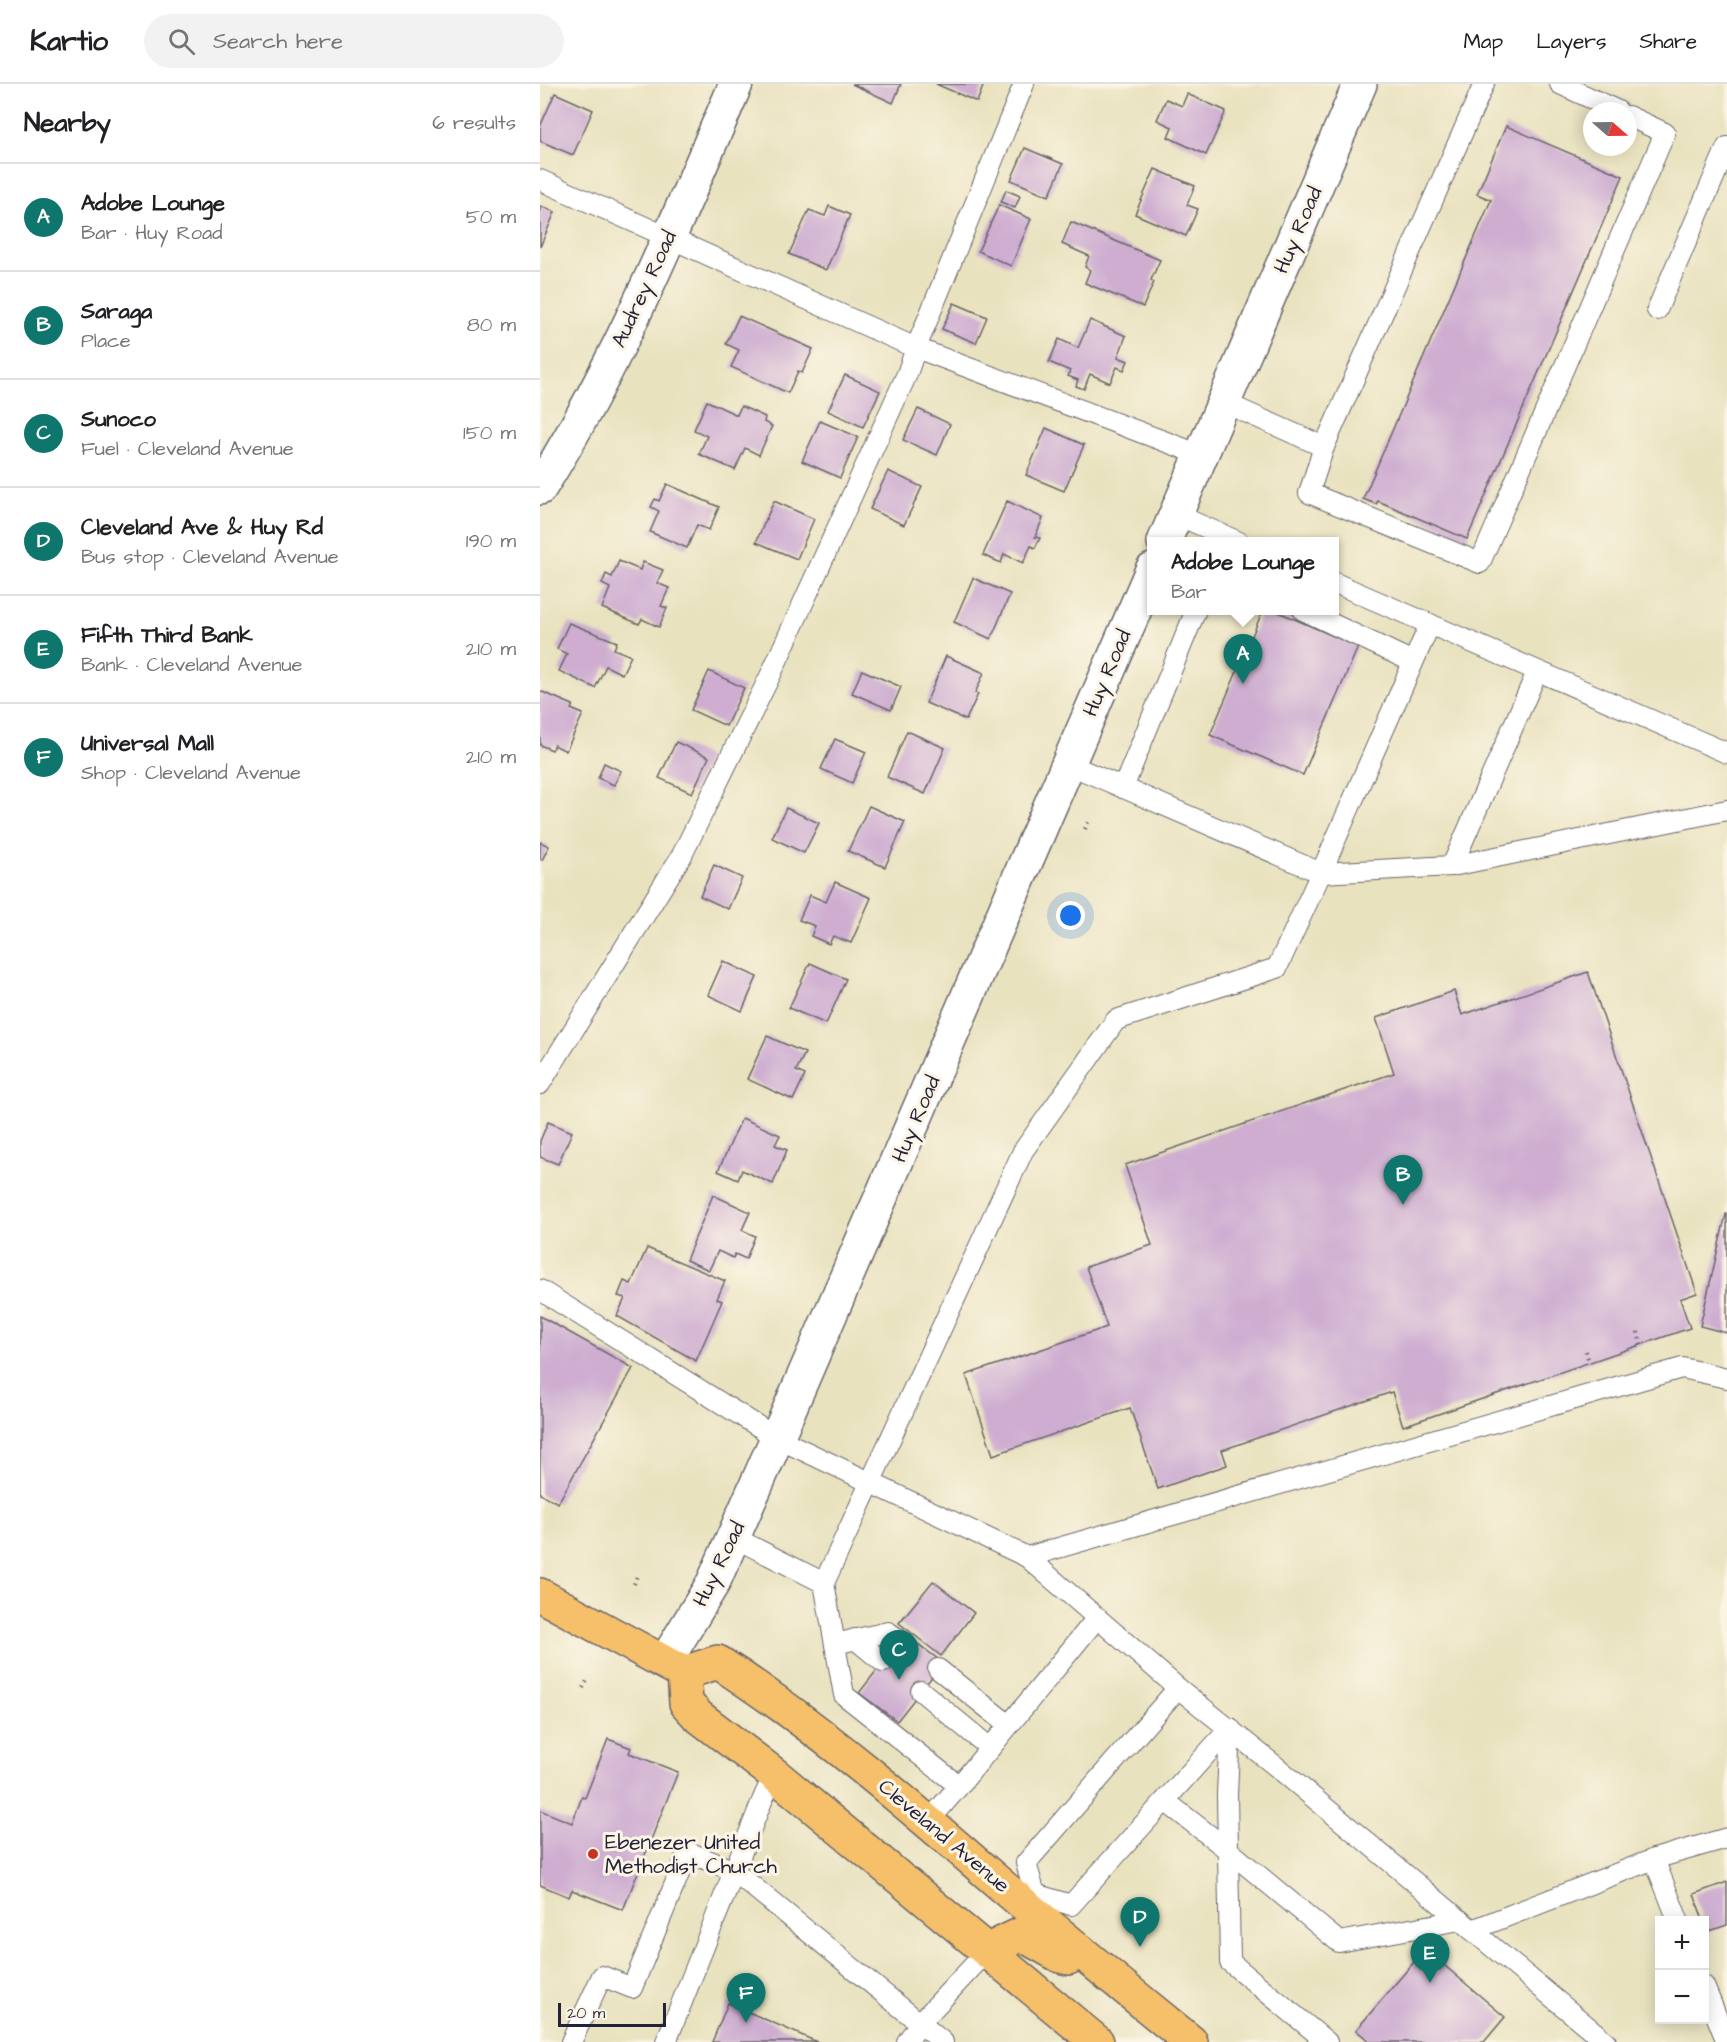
<!DOCTYPE html>
<meta charset="utf-8">
<style>
:root{--surface:#fff;--page:#f2f2f2;--text:#202124;--muted:#757577;--line:#e0e0e0;--accent:#0f766e}
body{margin:0;font-family:"Architects Daughter",sans-serif;background:var(--page);color:var(--text)}
.controls{position:absolute;right:18px;bottom:18px;display:grid;overflow:hidden;border-radius:0px;box-shadow:0 3px 15px #0003}
.controls button{width:54px;height:54px;display:grid;place-items:center;padding:0;border:0;border-bottom:2px solid var(--line);background:var(--surface);color:var(--text);font:30px sans-serif}
.compass{position:absolute;left:1043px;top:18px;width:54px;height:54px;border-radius:50%;background:var(--surface);box-shadow:0 3px 15px #0003;rotate:110deg}
.scale{position:absolute;left:18px;bottom:15px;width:108px;box-sizing:border-box;padding-left:6px;border:3px solid #22223b;border-top:0;font-size:16px;line-height:21px;white-space:nowrap;color:#22223b;-webkit-text-stroke:4px #fcf5e5;paint-order:stroke}
.you{position:absolute;left:531px;top:832px;width:21px;height:21px;margin:-15px;border:4px solid #fff;border-radius:50%;background:#1a73e8;box-shadow:0 0 0 9px #1a73e833}
.badge{display:grid;place-items:center;width:39px;height:39px;border-radius:50%;background:var(--accent);color:#fff;font-size:20px;font-weight:700}
.pin{position:absolute;translate:-50% -50px;filter:drop-shadow(0 2px 3px #0008)}
.pin::after{content:'';position:absolute;top:32px;width:21px;height:18px;background:inherit;clip-path:polygon(0 0,100% 0,50% 100%)}
.popup{position:absolute;left:607px;top:453px;width:192px;height:78px;box-sizing:border-box;display:grid;place-content:center;border-radius:0px;background:var(--surface);filter:drop-shadow(0 2px 4px #0005);font-size:20px;white-space:nowrap;color:var(--muted)}
.popup b{font-size:22px;color:var(--text)}
.popup::after{content:'';position:absolute;left:50%;top:100%;margin-left:-12px;border:12px solid transparent;border-top-color:var(--surface)}
.list{margin:0;padding:0;list-style:none}
h2{display:flex;justify-content:space-between;align-items:center;height:78px;margin:0;padding:0 24px;font-size:26px}
h2 small{font-size:20px;font-weight:400;color:var(--muted)}
.list li{display:grid;grid-template-columns:39px 1fr auto;gap:18px;align-items:center;box-sizing:border-box;height:108px;padding:0 24px;border-top:2px solid var(--line)}
.list b{display:block;font-size:22px;white-space:nowrap}
.list p{margin:0;font-size:20px;white-space:nowrap;color:var(--muted)}
.list em{font-size:20px;font-style:normal;color:var(--muted)}
.icon{flex:none;width:33px;height:33px;fill:none;stroke:currentColor;stroke-width:2;stroke-linecap:round;stroke-linejoin:round}
.map{position:relative;flex:none;width:1187px;height:1958px;overflow:hidden}
header{display:flex;align-items:center;gap:36px;box-sizing:border-box;height:84px;padding:0 30px;background:var(--surface);border-bottom:2px solid var(--line)}
header strong{font-size:28px}
nav{display:flex;gap:33px;margin-inline-start:auto;font-size:21px}
.search{width:420px;height:54px;background:var(--page);display:flex;align-items:center;gap:15px;box-sizing:border-box;padding:0 21px;border-radius:33px;color:var(--muted);font-size:22px}
main{display:flex}
aside{flex:1;background:var(--surface)}
.map>svg:first-child{display:block}
.building{fill:#ceadd1}
.lines{fill:none;stroke-linecap:round;stroke-linejoin:round}
.service-casing{stroke:#686569;stroke-width:22}
.minor-casing{stroke:#686569;stroke-width:36}
.primary-casing{stroke:#686569;stroke-width:36}
.path{stroke:#686569;stroke-width:4;stroke-dasharray:1.5 4.5;stroke-linecap:butt}
.service{stroke:#fff;stroke-width:20}
.minor{stroke:#fff;stroke-width:33}
.primary{stroke:#f6c06b;stroke-width:33}
.poi-dot{fill:#c8321e;stroke:#fcf5e5;stroke-width:2}
.labels{text-anchor:middle;dominant-baseline:central;stroke-width:6;stroke-linejoin:round;paint-order:stroke}
.street-label{font-size:21px;fill:#22223b;stroke:#fcf5e5}
.poi-label{font-size:21px;fill:#22223b;stroke:#fcf5e5;text-anchor:start}
</style>
<header>
<strong>Kartio</strong>
<div class="search"><svg class="icon" aria-label="search" viewBox="0 0 24 24"><circle cx="10" cy="10" r="6"/><path d="M15 15l6 6"/></svg>Search here</div>
<nav><a>Map</a><a>Layers</a><a>Share</a></nav>
</header>
<main>
<aside>
<h2>Nearby<small>6 results</small></h2>
<ul class="list">
<li><span class="badge">A</span><div><b>Adobe Lounge</b><p>Bar · Huy Road</p></div><em>50 m</em></li>
<li><span class="badge">B</span><div><b>Saraga</b><p>Place</p></div><em>80 m</em></li>
<li><span class="badge">C</span><div><b>Sunoco</b><p>Fuel · Cleveland Avenue</p></div><em>150 m</em></li>
<li><span class="badge">D</span><div><b>Cleveland Ave &amp; Huy Rd</b><p>Bus stop · Cleveland Avenue</p></div><em>190 m</em></li>
<li><span class="badge">E</span><div><b>Fifth Third Bank</b><p>Bank · Cleveland Avenue</p></div><em>210 m</em></li>
<li><span class="badge">F</span><div><b>Universal Mall</b><p>Shop · Cleveland Avenue</p></div><em>210 m</em></li>
</ul>
</aside>
<div class="map">
<svg width="1187" height="1958" viewBox="0 0 1187 1958">
<rect width="100%" height="100%" fill="#fcf5e5"/>
<filter id="ink" filterUnits="userSpaceOnUse"><feTurbulence type="fractalNoise" baseFrequency=".0167" numOctaves="2"/><feDisplacementMap in="SourceGraphic" scale="12" xChannelSelector="R" yChannelSelector="G"/><feConvolveMatrix kernelMatrix="1 2 1 2 8 2 1 2 1" color-interpolation-filters="sRGB"/></filter>
<filter id="wash" filterUnits="userSpaceOnUse"><feTurbulence type="fractalNoise" baseFrequency=".008" numOctaves="4" result="noise"/><feDisplacementMap in="SourceGraphic" scale="24" xChannelSelector="R" yChannelSelector="G"/><feGaussianBlur stdDeviation="1.35" result="paint"/><feColorMatrix in="noise" values="0 0 0 0 0 0 0 0 0 0 0 0 0 0 0 0 0 1.4 0 .05"/><feComposite in="paint" operator="in"/></filter>
<g filter="url(#wash)">
<rect width="100%" height="100%" fill="#e9e2bf"/>
<g id="blocks">
<g class="building">
<path d="M312,0H361L353,19Z"/>
<path d="M396,0H444L437,18Z"/>
<path d="M15,9L53,26L33,71L0,57V43Z"/>
<path d="M647,10L686,27L666,71L628,53L632,43L617,36L626,15L642,22Z"/>
<path d="M966,42L1083,92L927,455L838,417L836,420L823,415L951,116L937,110Z"/>
<path d="M485,64L523,80L509,112L471,96Z"/>
<path d="M615,85L655,102L647,121L658,125L646,152L595,130Z"/>
<path d="M466,106L480,112L475,124L461,118Z"/>
<path d="M459,121L491,135L471,182L438,167Z"/>
<path d="M0,122L15,128L0,163Z"/>
<path d="M289,122L310,131L286,186L249,170L269,126L285,132Z"/>
<path d="M531,138L620,176L611,196L614,198L603,223L545,199L550,186L545,183L549,172L522,160Z"/>
<path d="M414,219L447,233L436,259L402,245Z"/>
<path d="M199,232L273,265L262,289L258,287L248,309L191,283L199,266L186,260Z"/>
<path d="M550,236L586,252L578,273L588,277L584,286L577,283L570,299L550,290L544,305L536,302L538,296L528,292L530,287L509,278L519,255L538,264Z"/>
<path d="M305,291L340,307L323,343L288,327Z"/>
<path d="M167,317L197,331L201,322L225,333L224,338L232,342L219,371L205,364L195,386L159,370L167,352L154,346Z"/>
<path d="M378,325L410,340L397,371L363,356Z"/>
<path d="M280,337L318,353L300,394L262,377Z"/>
<path d="M506,344L544,361L524,407L486,391Z"/>
<path d="M348,387L382,403L364,441L330,425Z"/>
<path d="M127,400L179,423L169,446L157,441L147,464L110,448L119,427L111,423L115,415L119,417Z"/>
<path d="M234,417L274,435L257,475L216,458Z"/>
<path d="M467,417L503,434L495,453L500,454L495,464L491,462L483,479L464,470L461,479L443,471Z"/>
<path d="M79,477L100,486L103,478L123,486L117,499L129,504L121,522L127,524L119,543L102,535L99,540L62,524L70,504L62,500L66,490L72,493Z"/>
<path d="M433,494L470,510L451,555L414,538Z"/>
<path d="M723,526H734L818,563L763,691L670,651Z"/>
<path d="M29,539L77,558L74,565L91,572L82,590L66,582L55,604L19,587L27,570L17,565Z"/>
<path d="M406,572L444,589L435,609L438,610L426,636L386,619Z"/>
<path d="M322,586L361,603L351,626L312,609Z"/>
<path d="M169,587L204,604L186,642L151,626Z"/>
<path d="M0,607L33,621L31,625L43,630L26,667L14,661L12,666L0,661Z"/>
<path d="M367,647L405,664L385,710L347,693Z"/>
<path d="M295,655L326,668L312,699L281,685Z"/>
<path d="M136,658L169,673L152,709L119,694Z"/>
<path d="M64,679L81,687L74,701L58,694Z"/>
<path d="M329,722L365,738L345,783L308,767Z"/>
<path d="M246,724L279,739L264,769L232,754Z"/>
<path d="M0,758L9,762L2,776L0,775Z"/>
<path d="M174,781L202,794L188,825L160,812Z"/>
<path d="M295,798L331,814L311,859L293,852L289,860L271,852L275,842L259,836L270,811L286,818Z"/>
<path d="M183,877L217,893L202,927L168,911Z"/>
<path d="M270,879L306,895L286,940L249,924Z"/>
<path d="M1048,888L1157,1209L1140,1215L1150,1244L863,1342L852,1308L682,1366L687,1381L618,1405L590,1324L453,1371L426,1291L567,1243L546,1183L612,1161L585,1081L854,989L836,934L914,907L922,931Z"/>
<path d="M227,952L265,969L256,987L265,991L253,1016L207,995Z"/>
<path d="M202,1034L240,1051L235,1061L247,1066L233,1100L202,1086L198,1096L178,1087Z"/>
<path d="M8,1038L32,1048L18,1080L0,1073V1057Z"/>
<path d="M173,1111L210,1128L202,1146L215,1152L206,1175L195,1170L193,1174L178,1167L169,1186L146,1176Z"/>
<path d="M1186,1130H1187V1249L1160,1242Z"/>
<path d="M107,1164L185,1197L177,1215L182,1217L156,1277L77,1232L85,1214L78,1212L84,1197L91,1200Z"/>
<path d="M0,1232L93,1284L18,1419L0,1410Z"/>
<path d="M393,1497L434,1529L401,1572L359,1539Z"/>
<path d="M365,1550L403,1579L357,1637L319,1609Z"/>
<path d="M68,1655L91,1664L89,1669L138,1688L83,1826L32,1806L29,1813L0,1801V1726L32,1739L42,1713L45,1714Z"/>
<path d="M1187,1798V1841L1167,1848L1154,1810Z"/>
<path d="M885,1865L965,1933L944,1958H830L816,1946Z"/>
<path d="M188,1919L277,1958H172Z"/>
</g>
</g>
</g>
<g filter="url(#ink)">
<use href="#blocks" fill-opacity="0" stroke="#686569" stroke-width="1.5"/>
<g class="lines">
<g class="service-casing">
<g id="service">
<path d="M1020,0L1078,27"/>
<path d="M0,96L376,264L484,0"/>
<path d="M1117,226L1187,63"/>
<path d="M683,318L784,363L944,0"/>
<path d="M784,363L769,409L940,479L1125,49L1088,32"/>
<path d="M635,430L699,458"/>
<path d="M795,499L1187,669"/>
<path d="M763,526L873,578"/>
<path d="M528,680L781,789L912,782L1187,726"/>
<path d="M583,704L656,526"/>
<path d="M912,782L997,588"/>
<path d="M0,1000L142,771L231,590L367,290L376,264L661,371"/>
<path d="M0,1206L237,1354L487,1473L638,1604L738,1684L1066,1958"/>
<path d="M193,1453L284,1499L483,1067L576,936L737,884L781,789L890,540"/>
<path d="M487,1473L1142,1284L1187,1294"/>
<path d="M284,1499L304,1611L419,1702"/>
<path d="M315,1555L343,1578"/>
<path d="M295,1560L348,1548L360,1556"/>
<path d="M398,1585L469,1641"/>
<path d="M381,1607L450,1664"/>
<path d="M690,1644L687,1711L690,1878L787,1958"/>
<path d="M625,1717L688,1766L799,1858L920,1836"/>
<path d="M388,1738L419,1702L557,1534"/>
<path d="M495,1810L531,1821L690,1644"/>
<path d="M495,1810L486,1779L638,1604"/>
<path d="M1138,1836L1114,1775L1187,1754"/>
<path d="M932,1846L1114,1775"/>
<path d="M1164,1902L1187,1958"/>
<path d="M31,1958L62,1892L92,1904L148,1768L194,1787L403,1958"/>
<path d="M126,1958L222,1717L234,1690"/>
<path d="M367,1958L380,1939L448,1866"/>
</g>
</g>
<g class="minor-casing">
<g id="minor">
<path d="M0,404C80,277 136,137 196,0"/>
<path d="M624,458L820,0"/>
<path d="M125,1578L173,1499L237,1354L612,486"/>
</g>
</g>
<g class="primary-casing">
<g id="primary">
<path d="M0,1511L144,1589"/>
<path d="M144,1589L178,1578C279,1643 370,1722 461,1801C524,1854 587,1906 651,1958"/>
<path d="M144,1589L146,1619L158,1632L234,1690L557,1958"/>
<path d="M448,1866L481,1850L520,1872L528,1874"/>
</g>
</g>
<g class="path">
<path d="M545,745L549,736"/>
<path d="M1098,1248L1102,1265"/>
<path d="M1046,1267L1049,1278"/>
<path d="M94,1500L97,1492"/>
<path d="M43,1604L47,1597"/>
</g>
<use href="#service" class="service"/>
<use href="#minor" class="minor"/>
<use href="#primary" class="primary"/>
</g>
</g>
<circle class="poi-dot" cx="53" cy="1770" r="6"/>
<g class="labels">
<g class="street-label">
<text transform="translate(758 146) rotate(-67)">Huy Road</text>
<text transform="translate(104 205) rotate(-65)">Audrey Road</text>
<text transform="translate(567 589) rotate(-67)">Huy Road</text>
<text transform="translate(376 1035) rotate(-67)">Huy Road</text>
<text transform="translate(179 1480) rotate(-64)">Huy Road</text>
<text transform="translate(404 1752) rotate(40)">Cleveland Avenue</text>
</g>
<g class="poi-label">
<text x="65" y="1758">Ebenezer United<tspan x="65" dy="24">Methodist Church</tspan></text>
</g>
</g>
</svg>
<div class="controls">
<button>+</button>
<button>−</button>
</div>
<svg class="compass" viewBox="-18 -18 36 36"><path d="M0-13l5 13h-10z" fill="#e53935"/><path d="M0 13l5-13h-10z" fill="#757577"/></svg>
<div class="scale">20 m</div>
<div class="you"></div>
<div class="pin badge" style="left:703px;top:600px">A</div>
<div class="popup"><b>Adobe Lounge</b>Bar</div>
<div class="pin badge" style="left:863px;top:1121px">B</div>
<div class="pin badge" style="left:359px;top:1596px">C</div>
<div class="pin badge" style="left:600px;top:1863px">D</div>
<div class="pin badge" style="left:890px;top:1899px">E</div>
<div class="pin badge" style="left:206px;top:1939px">F</div>
</div>
</main>
